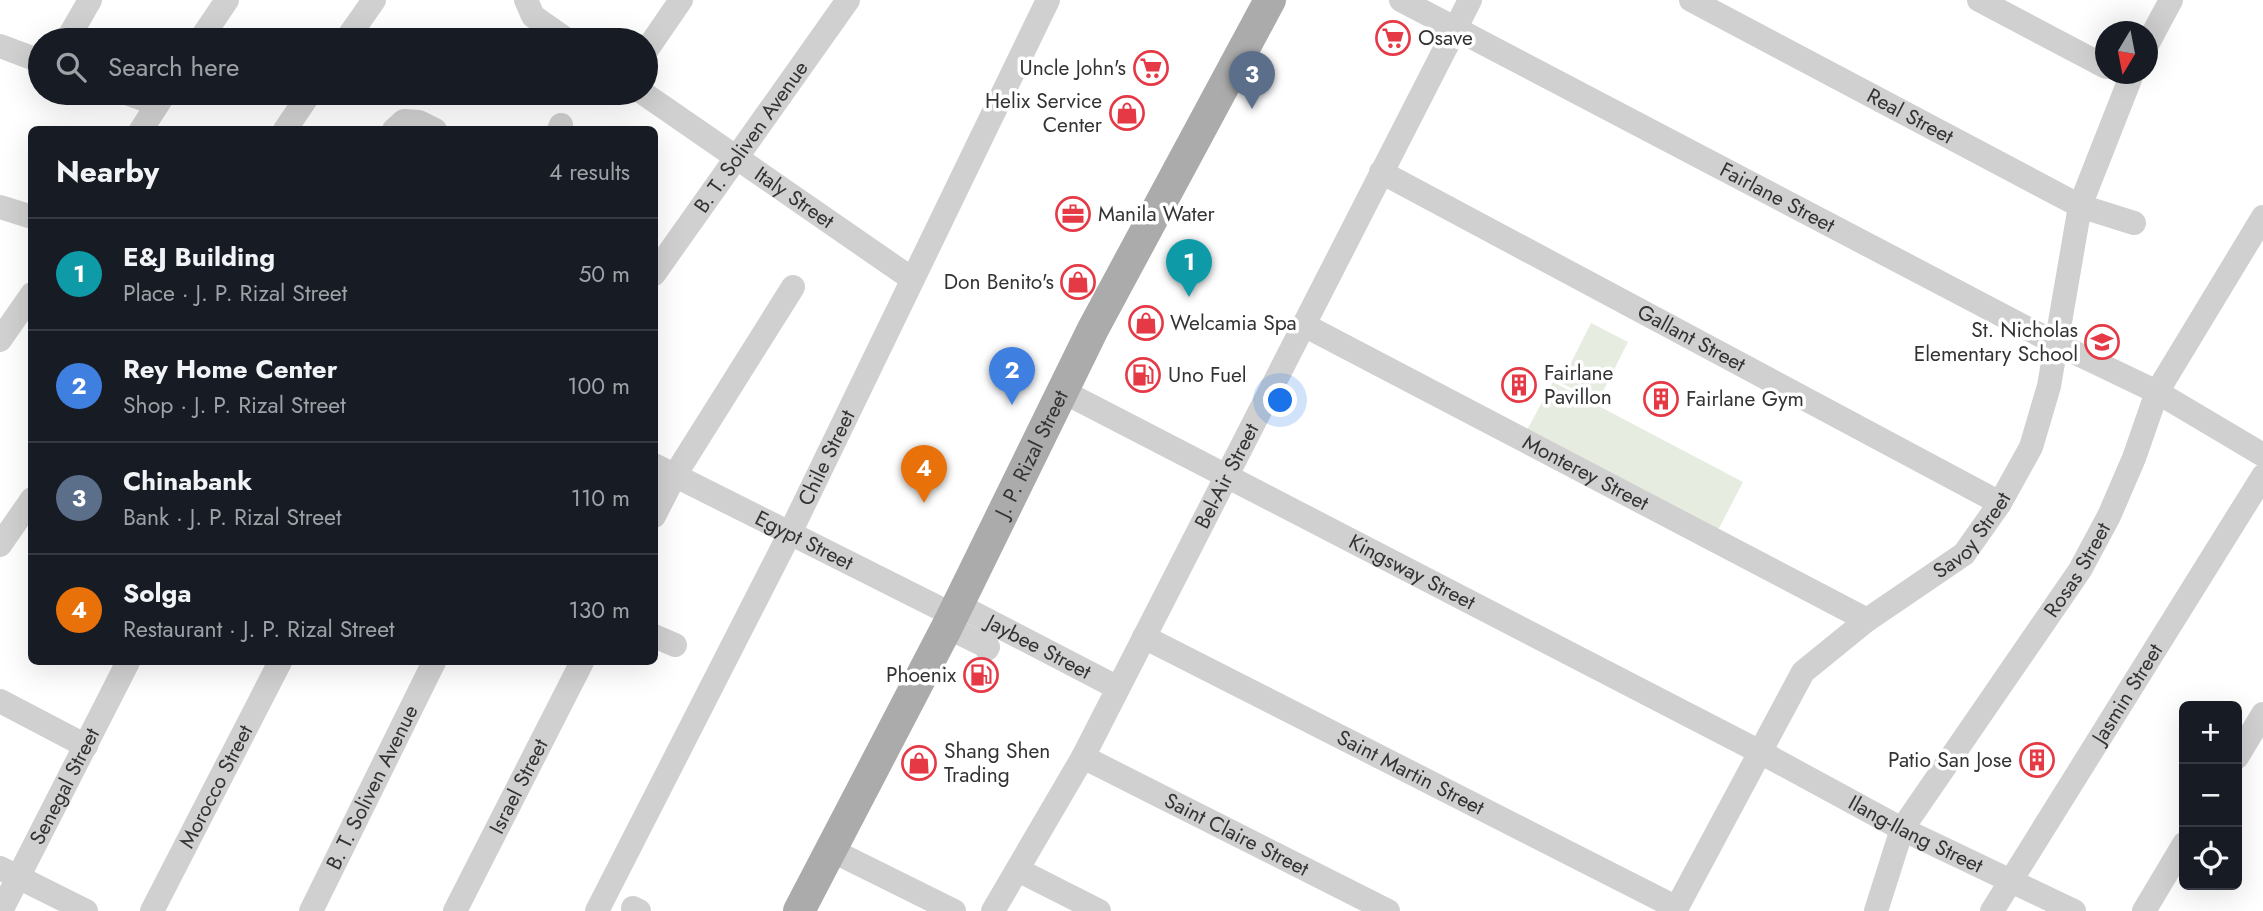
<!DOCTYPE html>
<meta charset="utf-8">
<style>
:root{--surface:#171b24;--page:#242831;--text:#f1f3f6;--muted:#9ea1a6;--line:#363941;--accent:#e63946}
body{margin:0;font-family:Jost,sans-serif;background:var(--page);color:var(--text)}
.controls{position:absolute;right:21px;bottom:21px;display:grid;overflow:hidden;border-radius:10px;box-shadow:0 7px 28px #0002}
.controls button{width:63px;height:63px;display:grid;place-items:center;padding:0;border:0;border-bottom:2px solid var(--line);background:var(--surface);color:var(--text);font:35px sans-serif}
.compass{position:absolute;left:2095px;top:21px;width:63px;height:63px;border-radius:50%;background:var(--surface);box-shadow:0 7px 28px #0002;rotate:190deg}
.you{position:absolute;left:1281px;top:401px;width:24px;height:24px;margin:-18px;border:5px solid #fff;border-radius:50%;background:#1a73e8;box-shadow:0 0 0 10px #1a73e833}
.badge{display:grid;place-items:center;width:46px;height:46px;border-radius:50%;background:var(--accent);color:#fff;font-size:23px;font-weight:700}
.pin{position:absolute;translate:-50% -58px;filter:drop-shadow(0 2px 4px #0008)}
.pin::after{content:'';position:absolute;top:37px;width:24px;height:21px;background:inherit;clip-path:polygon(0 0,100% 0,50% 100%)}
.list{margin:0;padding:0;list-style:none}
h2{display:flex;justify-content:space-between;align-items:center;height:91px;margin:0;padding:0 28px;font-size:30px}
h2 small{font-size:23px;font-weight:400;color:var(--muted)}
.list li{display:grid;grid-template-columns:46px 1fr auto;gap:21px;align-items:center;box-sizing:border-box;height:112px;padding:0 28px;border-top:2px solid var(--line)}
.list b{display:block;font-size:26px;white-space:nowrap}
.list p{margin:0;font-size:23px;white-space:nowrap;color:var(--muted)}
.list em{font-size:23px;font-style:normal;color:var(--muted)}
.icon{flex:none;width:38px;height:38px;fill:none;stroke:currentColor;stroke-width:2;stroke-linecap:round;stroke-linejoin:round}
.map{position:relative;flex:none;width:2263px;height:911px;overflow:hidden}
.search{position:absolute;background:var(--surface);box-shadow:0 7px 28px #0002;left:28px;top:28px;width:630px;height:77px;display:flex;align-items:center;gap:18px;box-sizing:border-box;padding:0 24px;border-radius:38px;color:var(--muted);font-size:26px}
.panel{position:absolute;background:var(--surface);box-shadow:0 7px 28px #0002;left:28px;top:126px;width:630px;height:539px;border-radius:10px}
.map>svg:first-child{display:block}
.green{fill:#e6ecdf}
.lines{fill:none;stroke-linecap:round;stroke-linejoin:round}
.minor{stroke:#d0d0d0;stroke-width:24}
.major{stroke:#ababab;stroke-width:32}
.labels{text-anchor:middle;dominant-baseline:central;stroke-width:7;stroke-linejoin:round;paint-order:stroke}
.poi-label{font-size:21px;fill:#333;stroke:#fff;text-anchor:start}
.street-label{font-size:21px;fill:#333;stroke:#fff}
</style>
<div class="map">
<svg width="2263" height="911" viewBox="0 0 2263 911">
<rect width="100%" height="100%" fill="#fff"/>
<g class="green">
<path d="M1591,323L1628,342L1598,401L1561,383Z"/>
<path d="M1553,382L1743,482L1718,530L1527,430Z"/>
</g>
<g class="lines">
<g class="minor">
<path d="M526,0L533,16L567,40"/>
<path id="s1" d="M1401,0L2057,344L2157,392L2263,455"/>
<path id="s2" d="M1691,0L2080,206L2134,223"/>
<path d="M1979,0L2106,67"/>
<path d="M67,40L90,0"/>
<path d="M200,40L227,0"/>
<path d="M346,40L374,0"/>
<path d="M2148,43L2171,0"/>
<path d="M0,46L40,61"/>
<path d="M646,51L681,0"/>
<path d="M126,93L157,104"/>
<path id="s3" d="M643,93L912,279"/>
<path d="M141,130L165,93"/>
<path d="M285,130L310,93"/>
<path d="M394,130L404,121L419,122L435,130"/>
<path d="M559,130L561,125"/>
<path id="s4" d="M1381,172L2000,503"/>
<path d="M0,207L32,217"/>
<path id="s5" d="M654,274L848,0"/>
<path id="s6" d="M1304,325L1867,620"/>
<path d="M0,340L32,294"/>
<path id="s7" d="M1062,391L1762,753L1902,829L2074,911"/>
<path id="s8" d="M654,465L953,615"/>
<path d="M654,516L675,475L793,287"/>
<path d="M0,545L32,499"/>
<path id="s9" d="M958,605L1118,688"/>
<path d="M947,627L988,647L987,649"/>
<path d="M654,636L675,645"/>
<path id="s10" d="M1144,637L1677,908"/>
<path d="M0,701L86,746"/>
<path id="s11" d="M1083,757L1388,911"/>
<path d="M2237,757L2263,714"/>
<path d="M831,850L954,911"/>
<path d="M0,868L86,911"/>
<path d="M1018,870L1099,911"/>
<path d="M633,908L639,911"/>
<path id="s12" d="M1,911L128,662"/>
<path id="s13" d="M152,911L280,662"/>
<path id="s14" d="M311,911L434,662"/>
<path id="s15" d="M455,911L582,662"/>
<path id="s16" d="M597,911L790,533L1048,0"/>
<path id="s17" d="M993,911L1083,757L1470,0"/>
<path id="s18" d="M1675,911L1803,672L1867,620L1964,554L2000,503L2031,447L2049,386L2080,206L2132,74"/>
<path id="s19" d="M1876,911L1902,829L2080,570L2109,516L2134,458L2157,392L2263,217"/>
<path id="s20" d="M1992,911L2263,476"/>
<path d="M2144,911L2184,844"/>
</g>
<path class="major" id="s21" d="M799,911L947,627L1093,329L1270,0"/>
</g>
<defs>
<g id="supermarket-ring" transform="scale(1.75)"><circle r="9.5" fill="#fff" stroke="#e63946" stroke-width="1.5"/><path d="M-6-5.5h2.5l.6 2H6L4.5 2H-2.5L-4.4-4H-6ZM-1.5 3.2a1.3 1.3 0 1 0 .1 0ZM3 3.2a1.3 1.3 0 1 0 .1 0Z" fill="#e63946"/></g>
<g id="shop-ring" transform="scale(1.75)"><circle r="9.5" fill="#fff" stroke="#e63946" stroke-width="1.5"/><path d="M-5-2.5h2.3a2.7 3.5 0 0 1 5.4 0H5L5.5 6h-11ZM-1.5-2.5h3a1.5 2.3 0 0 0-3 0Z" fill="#e63946"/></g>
<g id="office-ring" transform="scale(1.75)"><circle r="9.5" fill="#fff" stroke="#e63946" stroke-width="1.5"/><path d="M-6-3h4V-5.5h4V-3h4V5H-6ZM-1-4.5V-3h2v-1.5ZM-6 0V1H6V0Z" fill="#e63946"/></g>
<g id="school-ring" transform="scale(1.75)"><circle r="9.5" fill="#fff" stroke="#e63946" stroke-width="1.5"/><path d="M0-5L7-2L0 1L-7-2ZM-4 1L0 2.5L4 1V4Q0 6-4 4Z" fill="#e63946"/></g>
<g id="fuel-ring" transform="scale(1.75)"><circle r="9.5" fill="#fff" stroke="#e63946" stroke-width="1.5"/><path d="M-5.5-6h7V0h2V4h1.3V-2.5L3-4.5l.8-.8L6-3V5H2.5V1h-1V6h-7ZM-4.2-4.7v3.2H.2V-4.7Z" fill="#e63946"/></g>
<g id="building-ring" transform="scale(1.75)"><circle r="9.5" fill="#fff" stroke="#e63946" stroke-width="1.5"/><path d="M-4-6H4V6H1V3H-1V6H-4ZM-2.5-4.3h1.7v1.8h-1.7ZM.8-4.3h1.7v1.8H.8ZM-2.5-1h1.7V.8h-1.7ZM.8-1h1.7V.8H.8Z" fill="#e63946"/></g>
</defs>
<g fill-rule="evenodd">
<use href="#supermarket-ring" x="1393" y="38"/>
<use href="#supermarket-ring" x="1151" y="68"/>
<use href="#shop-ring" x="1127" y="113"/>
<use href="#office-ring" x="1073" y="214"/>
<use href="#shop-ring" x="1078" y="282"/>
<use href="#shop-ring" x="1146" y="323"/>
<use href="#school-ring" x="2102" y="342"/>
<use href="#fuel-ring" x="1143" y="375"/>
<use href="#building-ring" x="1519" y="385"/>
<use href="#building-ring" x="1661" y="399"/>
<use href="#fuel-ring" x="981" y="675"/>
<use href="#building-ring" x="2037" y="760"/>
<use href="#shop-ring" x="919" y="763"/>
</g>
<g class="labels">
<g class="poi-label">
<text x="1418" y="38">Osave</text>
<text x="1126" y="68" text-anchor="end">Uncle John's</text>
<text x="1102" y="101" text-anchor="end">Helix Service<tspan x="1102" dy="24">Center</tspan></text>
<text x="1098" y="214">Manila Water</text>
<text x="1054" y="282" text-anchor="end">Don Benito's</text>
<text x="1170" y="323">Welcamia Spa</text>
<text x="2078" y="330" text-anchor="end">St. Nicholas<tspan x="2078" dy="24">Elementary School</tspan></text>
<text x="1544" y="373">Fairlane<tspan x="1544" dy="24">Pavillon</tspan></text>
<text x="1168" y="375">Uno Fuel</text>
<text x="1686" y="399">Fairlane Gym</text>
<text x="956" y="675" text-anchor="end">Phoenix</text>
<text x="944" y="751">Shang Shen<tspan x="944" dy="24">Trading</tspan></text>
<text x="2012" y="760" text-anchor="end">Patio San Jose</text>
</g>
<g class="street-label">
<text stroke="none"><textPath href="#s2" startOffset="248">Real Street</textPath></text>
<text stroke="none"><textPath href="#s5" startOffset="168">B. T. Soliven Avenue</textPath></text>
<text stroke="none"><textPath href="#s3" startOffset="184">Italy Street</textPath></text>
<text stroke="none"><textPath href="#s1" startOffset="425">Fairlane Street</textPath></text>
<text stroke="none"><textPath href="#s4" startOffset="352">Gallant Street</textPath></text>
<text stroke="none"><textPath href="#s21" startOffset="513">J. P. Rizal Street</textPath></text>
<text stroke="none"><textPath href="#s16" startOffset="508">Chile Street</textPath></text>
<text stroke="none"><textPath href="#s6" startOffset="318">Monterey Street</textPath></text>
<text stroke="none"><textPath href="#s17" startOffset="494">Bel-Air Street</textPath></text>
<text stroke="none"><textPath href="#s18" startOffset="490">Savoy Street</textPath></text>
<text stroke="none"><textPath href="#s8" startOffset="168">Egypt Street</textPath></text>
<text stroke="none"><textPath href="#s19" startOffset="399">Rosas Street</textPath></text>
<text stroke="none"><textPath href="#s7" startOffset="394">Kingsway Street</textPath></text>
<text stroke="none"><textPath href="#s9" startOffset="91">Jaybee Street</textPath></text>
<text stroke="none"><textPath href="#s20" startOffset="256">Jasmin Street</textPath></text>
<text stroke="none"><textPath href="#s10" startOffset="299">Saint Martin Street</textPath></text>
<text stroke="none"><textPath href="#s12" startOffset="140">Senegal Street</textPath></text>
<text stroke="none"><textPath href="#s13" startOffset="140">Morocco Street</textPath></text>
<text stroke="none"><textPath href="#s14" startOffset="138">B. T. Soliven Avenue</textPath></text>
<text stroke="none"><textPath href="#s15" startOffset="140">Israel Street</textPath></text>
<text stroke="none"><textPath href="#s11" startOffset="172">Saint Claire Street</textPath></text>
<text stroke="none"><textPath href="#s7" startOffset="962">Ilang-Ilang Street</textPath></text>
</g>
</g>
</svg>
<div class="controls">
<button>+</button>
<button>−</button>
<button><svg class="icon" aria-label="locate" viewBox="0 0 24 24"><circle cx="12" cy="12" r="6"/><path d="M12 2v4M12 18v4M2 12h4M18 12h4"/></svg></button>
</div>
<svg class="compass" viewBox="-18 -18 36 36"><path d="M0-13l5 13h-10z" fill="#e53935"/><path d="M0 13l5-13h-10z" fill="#9ea1a6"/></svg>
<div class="you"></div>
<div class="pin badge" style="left:1189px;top:297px;background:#0f9aa8">1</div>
<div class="pin badge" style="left:1012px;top:405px;background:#3f7fe0">2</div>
<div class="pin badge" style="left:1252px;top:109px;background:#5c6f8a">3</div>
<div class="pin badge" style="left:924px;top:503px;background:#e8710a">4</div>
<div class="search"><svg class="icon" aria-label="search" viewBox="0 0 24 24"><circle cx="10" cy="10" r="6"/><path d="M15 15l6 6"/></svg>Search here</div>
<section class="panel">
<h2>Nearby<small>4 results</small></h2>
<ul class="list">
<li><span class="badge" style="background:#0f9aa8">1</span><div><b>E&amp;J Building</b><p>Place · J. P. Rizal Street</p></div><em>50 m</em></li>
<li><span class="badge" style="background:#3f7fe0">2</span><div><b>Rey Home Center</b><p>Shop · J. P. Rizal Street</p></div><em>100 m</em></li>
<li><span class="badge" style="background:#5c6f8a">3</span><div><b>Chinabank</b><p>Bank · J. P. Rizal Street</p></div><em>110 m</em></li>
<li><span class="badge" style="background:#e8710a">4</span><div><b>Solga</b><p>Restaurant · J. P. Rizal Street</p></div><em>130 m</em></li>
</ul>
</section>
</div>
